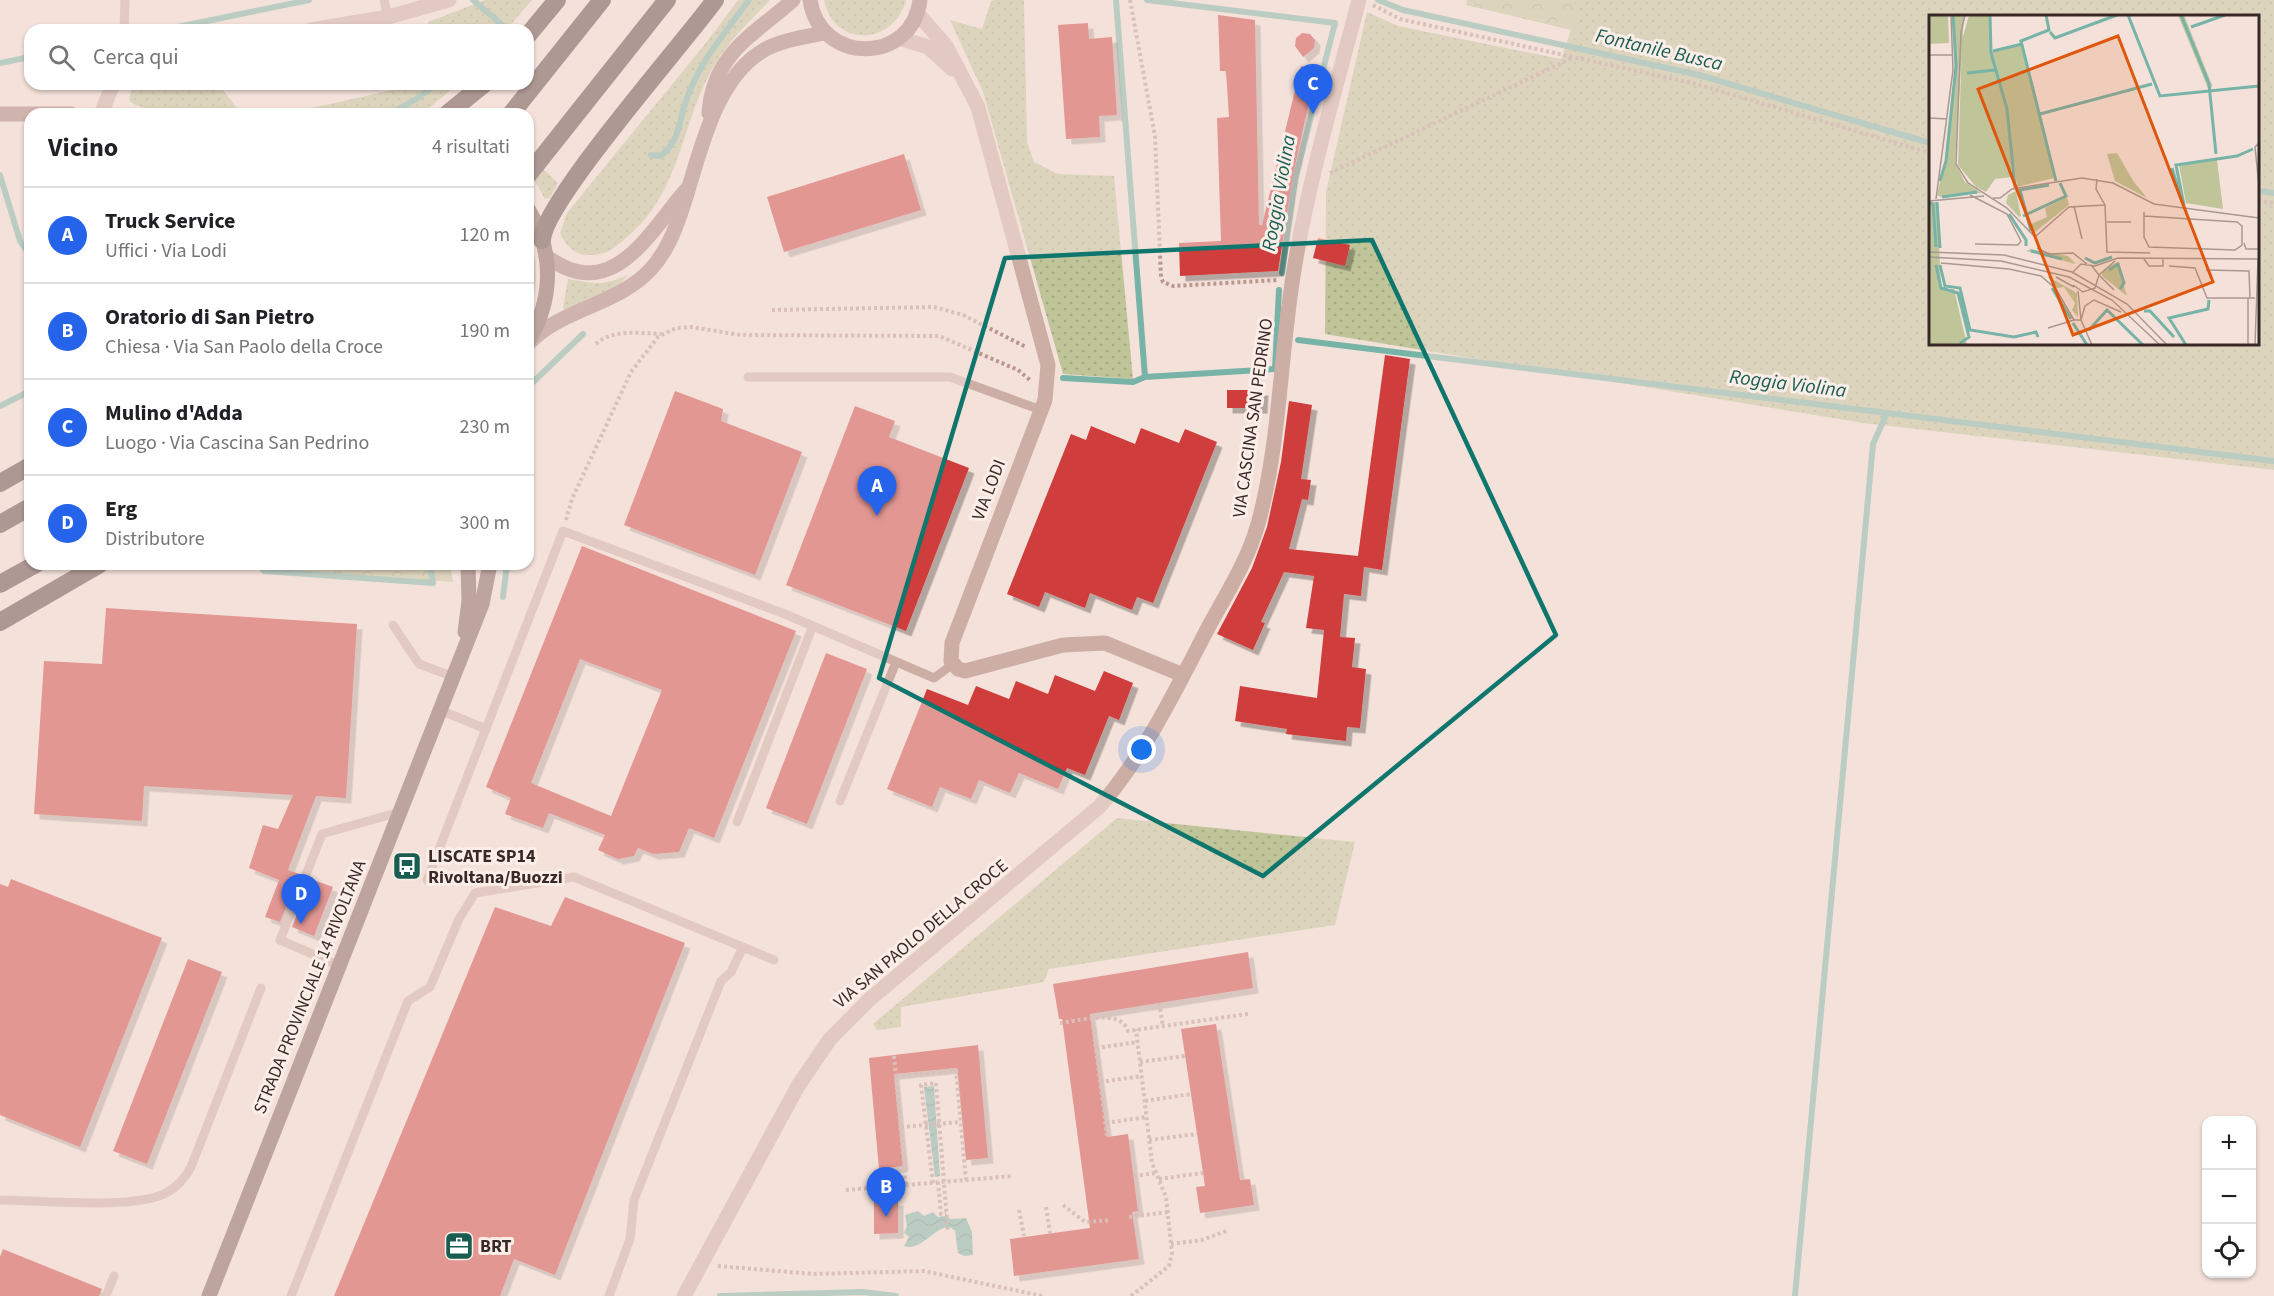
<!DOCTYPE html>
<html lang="it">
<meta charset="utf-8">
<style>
:root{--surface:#fff;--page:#f2f2f2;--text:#202124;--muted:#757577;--line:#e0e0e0;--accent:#2563eb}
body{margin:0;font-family:"Source Sans 3",sans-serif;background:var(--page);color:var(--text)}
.controls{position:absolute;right:18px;bottom:18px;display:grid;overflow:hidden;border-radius:12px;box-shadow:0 2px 4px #0004}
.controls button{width:54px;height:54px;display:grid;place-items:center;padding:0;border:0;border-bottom:2px solid var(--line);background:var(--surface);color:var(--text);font:30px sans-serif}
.you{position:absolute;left:1142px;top:750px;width:21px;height:21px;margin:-15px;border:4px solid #fff;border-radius:50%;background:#1a73e8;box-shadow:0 0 0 9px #1a73e833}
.badge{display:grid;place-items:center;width:39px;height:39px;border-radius:50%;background:var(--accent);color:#fff;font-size:20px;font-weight:700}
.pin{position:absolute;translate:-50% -50px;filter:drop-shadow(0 2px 3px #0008)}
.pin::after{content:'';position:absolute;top:32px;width:21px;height:18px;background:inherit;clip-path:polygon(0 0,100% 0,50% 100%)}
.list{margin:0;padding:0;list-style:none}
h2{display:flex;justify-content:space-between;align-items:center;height:78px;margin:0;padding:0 24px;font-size:26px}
h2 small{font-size:20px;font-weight:400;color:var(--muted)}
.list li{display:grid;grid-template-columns:39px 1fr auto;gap:18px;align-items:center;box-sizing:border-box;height:96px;padding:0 24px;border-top:2px solid var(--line)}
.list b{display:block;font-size:22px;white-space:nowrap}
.list p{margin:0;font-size:20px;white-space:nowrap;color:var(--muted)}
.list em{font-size:20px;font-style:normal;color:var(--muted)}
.icon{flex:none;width:33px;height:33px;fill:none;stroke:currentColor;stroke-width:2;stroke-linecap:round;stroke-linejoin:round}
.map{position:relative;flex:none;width:2274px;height:1296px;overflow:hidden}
.search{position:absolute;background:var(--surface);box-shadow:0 2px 4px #0004;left:24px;top:24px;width:510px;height:66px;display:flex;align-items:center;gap:15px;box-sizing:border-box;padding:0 21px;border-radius:18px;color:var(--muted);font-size:22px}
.panel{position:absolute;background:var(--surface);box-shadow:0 2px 4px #0004;left:24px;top:108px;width:510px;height:462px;border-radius:18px}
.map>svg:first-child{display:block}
.grass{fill:url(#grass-dots);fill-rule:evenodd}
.forest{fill:url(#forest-crowns)}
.water{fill:url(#water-waves)}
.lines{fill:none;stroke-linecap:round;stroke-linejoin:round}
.stream{stroke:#77b3a7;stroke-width:6}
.building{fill:#cf3d3c;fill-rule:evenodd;filter:url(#shadow)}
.path{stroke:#b9978f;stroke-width:4;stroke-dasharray:3 3;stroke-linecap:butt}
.lane{stroke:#cdaea5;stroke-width:9}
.street{stroke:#cdaea5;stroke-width:15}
.secondary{stroke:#a17c76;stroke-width:15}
.primary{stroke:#7b5a57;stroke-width:15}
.highway{stroke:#593f3d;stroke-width:18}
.marked{fill:none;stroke:#0f766e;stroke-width:4.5;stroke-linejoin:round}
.labels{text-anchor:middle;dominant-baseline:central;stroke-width:6;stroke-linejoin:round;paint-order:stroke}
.street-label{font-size:18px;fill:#382827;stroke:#fbede7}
.poi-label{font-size:18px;font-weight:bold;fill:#382827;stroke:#fbede7;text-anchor:start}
.water-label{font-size:20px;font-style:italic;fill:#195d51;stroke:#fbede7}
.inset-river{fill:none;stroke:#77b3a7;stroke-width:3}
.inset-road{fill:none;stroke:#a99892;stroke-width:1.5}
.view{fill:#df570d;fill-opacity:0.15;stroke:#df570d;stroke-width:3}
.inset-edge{fill:none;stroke:#382827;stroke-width:3}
</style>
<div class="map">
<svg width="2274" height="1296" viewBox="0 0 2274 1296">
<defs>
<pattern id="grass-dots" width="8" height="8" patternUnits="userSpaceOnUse" patternTransform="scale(1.5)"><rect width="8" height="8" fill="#c0c499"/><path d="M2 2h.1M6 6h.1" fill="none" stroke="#a6a884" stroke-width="1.8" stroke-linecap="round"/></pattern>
<pattern id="forest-crowns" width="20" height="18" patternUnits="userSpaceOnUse" patternTransform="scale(1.5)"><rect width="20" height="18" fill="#c0c499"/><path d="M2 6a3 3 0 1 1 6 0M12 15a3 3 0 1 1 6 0" fill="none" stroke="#a6a884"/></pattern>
<pattern id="water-waves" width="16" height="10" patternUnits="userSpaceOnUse" patternTransform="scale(1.5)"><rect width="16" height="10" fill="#77b3a7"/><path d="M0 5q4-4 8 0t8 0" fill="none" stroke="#639288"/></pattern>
<filter id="shadow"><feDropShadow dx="5.5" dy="5.5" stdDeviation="0" flood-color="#0004"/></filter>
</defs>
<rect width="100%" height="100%" fill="#f4e2da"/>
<g class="grass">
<path d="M485,0H532L506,30H427L428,22Z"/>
<path d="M738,0H770C748,23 723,46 709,75C680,131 679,194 627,237C616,247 607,255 591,255C576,256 566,247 560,233L567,213L709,39Z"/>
<path d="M824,0H906C894,46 833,48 824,0Z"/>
<path d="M996,0H1024L1027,142L1034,162L1058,174L1114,176L1133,379L1063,374L983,92L950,20L982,29L991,1Z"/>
<path d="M1573,0H2274V470L1863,423L1325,334L1326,192L1367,12L1398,26L1561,59L1572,27ZM1930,16H2258V344H1930Z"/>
<path d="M133,84H218L242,114C219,114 143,117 129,100Z"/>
<path d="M419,84H458L422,114H285Z"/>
<path d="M528,155L558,183L550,198L545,199L536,183L528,177Z"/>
<path d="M528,233C539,261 538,289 528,317Z"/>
<path d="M628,275L617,287L565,310L563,308L568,279C596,283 600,287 628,275Z"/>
<path d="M1117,818L1355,842L1335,925L1049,969L1044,982L901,1007V1027L877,1030L873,1024Z"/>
</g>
<g class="forest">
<path d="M1467,0H1574L1578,14L1575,31L1466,5Z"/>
<path d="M189,564H450L453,582Z"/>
</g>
<g class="water">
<path d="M934,1086L940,1176L935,1177L924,1087Z"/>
<path d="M918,1211L924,1216L933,1212L938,1217L944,1216L951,1219L966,1218L972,1232L973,1255L964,1256L958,1253L955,1231L950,1227C933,1227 922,1252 904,1246L909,1237L904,1233L907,1226L905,1215Z"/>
</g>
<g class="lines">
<g class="stream">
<path d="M473,0L508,30"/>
<path d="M1116,0L1145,377L1275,369L1279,290"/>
<path d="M1147,0L1335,23L1295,179L1282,273"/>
<path d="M1378,0L1403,10L1699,75L1930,143"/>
<path d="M163,30L309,0"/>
<path d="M0,63L30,57"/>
<path d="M390,114L418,98L435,84"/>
<path d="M651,155L660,156C678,143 678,128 684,107C696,66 724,34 749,0"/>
<path d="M0,175L20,241L30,255"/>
<path d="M2258,191L2274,193"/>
<path d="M1298,340L2274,461"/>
<path d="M1063,378L1133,382L1145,377"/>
<path d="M528,387L583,334"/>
<path d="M0,406L30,391"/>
<path d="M259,564L264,571L433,583L430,564"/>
<path d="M503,597L507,564"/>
<path d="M720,1296L863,1292L896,1296"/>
<path d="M1795,1296L1873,444L1887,413"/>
</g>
</g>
<g class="building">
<path d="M1218,15L1255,20L1259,225H1262L1301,66L1316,70L1293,175L1278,271L1180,276L1179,243L1221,241L1217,118L1229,117L1226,71H1220Z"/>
<path d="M1088,23L1089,39L1112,37L1117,115L1099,116L1100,137L1066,139L1058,25Z"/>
<path d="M1302,33L1310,34L1315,40L1314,48L1303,57L1295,46L1296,38Z"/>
<path d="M904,154L921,210L784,252L767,197Z"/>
<path d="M1318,238L1350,245L1345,266L1313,258Z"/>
<path d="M1385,355L1410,359L1382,570L1364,567L1361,596L1344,594L1340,637L1355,638L1352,667L1366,669L1360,728L1347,727L1346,741L1286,734L1287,729L1235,721L1240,686L1317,698L1324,630L1306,628L1314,576L1284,572L1261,622L1265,623L1253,650L1217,634L1252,568L1267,527L1281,462L1289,401L1312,405L1301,479L1311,480L1308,500L1302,499L1289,549L1358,556Z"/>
<path d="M1227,390H1263L1262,408H1227Z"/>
<path d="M675,391L723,409L721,421L802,452L755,575L624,525Z"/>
<path d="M855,406L895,421L889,437L969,468L906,631L786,585Z"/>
<path d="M1091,426L1135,444L1141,428L1179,443L1185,429L1217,442L1153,603L1137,597L1132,610L1090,593L1085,608L1045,592L1039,607L1007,594L1071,434L1086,440Z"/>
<path d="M582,546L796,631L714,838L689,828L679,852L653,854L638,848L634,856L618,859L598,850L605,835L549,813L543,828L505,814L511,798L486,787ZM580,659L662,690L611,816L531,783Z"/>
<path d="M106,608L357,624L346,798L316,796L288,870L299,874L280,922L265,917L279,880L249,868L263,825L278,829L293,795L144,786L142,821L34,814L44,661L102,664Z"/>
<path d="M826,653L867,669L807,824L766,808Z"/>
<path d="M1104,671L1133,683L1119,720L1109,716L1085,775L1067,768L1058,789L1019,773L1010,793L979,780L971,799L940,787L932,807L887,789L927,689L968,705L976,686L1009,699L1016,681L1048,694L1055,675L1095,691Z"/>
<path d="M11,879L162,938L80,1147L0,1115V884L8,887Z"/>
<path d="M311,879L333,887L314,936L292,927Z"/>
<path d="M565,897L685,943L555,1275L514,1259L500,1296H334L495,907L551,926Z"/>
<path d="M1248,952L1253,988L1090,1014L1107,1137L1128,1134L1138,1211L1132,1212L1139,1259L1014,1276L1010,1239L1090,1228L1062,1019H1059L1053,984Z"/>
<path d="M188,959L222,972L147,1164L113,1151Z"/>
<path d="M1216,1024L1240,1180L1250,1179L1254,1205L1200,1213L1196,1187L1205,1186L1181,1029Z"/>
<path d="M978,1045L988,1158L966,1160L957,1068L894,1074L903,1166L879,1169L869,1058Z"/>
<path d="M898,1200V1233L874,1234V1201Z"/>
<path d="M3,1249L102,1289L99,1296H0V1257Z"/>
</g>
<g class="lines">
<g class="path">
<path d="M1130,0L1155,136L1161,277L1163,282L1173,286L1278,280"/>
<path d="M1373,5L1400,19L1696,84L1930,153"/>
<path d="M1330,173L1572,58"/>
<path d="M2258,201L2274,203"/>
<path d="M772,310L934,307L963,315L1026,347"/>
<path d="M596,344C611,329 642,333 661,334"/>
<path d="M566,520L572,499L631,372L658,337L676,328L691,327L741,335L939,336L1018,370L1030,380"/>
<path d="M1159,1003L1163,1026"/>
<path d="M1060,1023C1078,1021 1121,1008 1128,1031L1248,1014"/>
<path d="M1093,1026L1107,1136"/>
<path d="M1096,1048L1138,1042"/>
<path d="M894,1056L906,1185"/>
<path d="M1140,1062L1185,1056"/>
<path d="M896,1076L956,1070L966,1180"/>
<path d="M1100,1082L1142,1076"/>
<path d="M1145,1101L1191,1094"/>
<path d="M1106,1123L1146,1117"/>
<path d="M901,1127L960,1122"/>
<path d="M1149,1140L1197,1134"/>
<path d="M1134,1176L1156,1173"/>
<path d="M1159,1179L1203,1173"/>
<path d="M938,1182L941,1214L946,1213"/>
<path d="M933,1183L921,1085L936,1083L948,1232"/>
<path d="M846,1190L1013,1176"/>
<path d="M1063,1205L1085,1222L1111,1220"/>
<path d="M1046,1207L1050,1233"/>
<path d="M1019,1210L1024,1236"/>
<path d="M1129,1217L1168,1212"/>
<path d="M1171,1244L1202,1240L1229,1230"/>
<path d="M718,1266L814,1274L924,1271L1042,1296"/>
<path d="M1131,1296L1169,1266L1172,1253L1166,1197L1152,1163L1136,1029"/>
</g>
<g class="lane">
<path d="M384,0L388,17"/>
<path d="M124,30L125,0"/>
<path d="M748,377H950L1041,410"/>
<path d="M393,625L419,664L454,677"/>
<path d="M440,710L486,729"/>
<path d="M840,801L896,662"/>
<path d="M737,822L812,628"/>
<path d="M427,880L563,531L785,614L934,678L953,664"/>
<path d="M340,966L280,940L322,834L400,812"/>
<path d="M0,1200C39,1200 135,1210 166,1193C178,1187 185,1178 191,1167L261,988"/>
<path d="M106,1296L114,1276"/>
<path d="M291,1296L408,1001L430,987L459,919L475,893L574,877L774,960"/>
<path d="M609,1296L630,1239L634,1200L721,981L731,972L743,947"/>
</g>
<g class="street">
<path d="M917,13L946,46L978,107L1048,365L1045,400L952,643L951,661L958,669L965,671L1063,645L1105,643L1183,675"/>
<path d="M311,30L388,17L449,0"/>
<path d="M899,38L928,47L952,69"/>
<path d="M101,114L113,84"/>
<path d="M684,1296L798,1086L830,1039L870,999L1099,807C1145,755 1177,687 1209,626C1227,593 1248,560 1258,524C1281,440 1280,349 1295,264C1310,175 1336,87 1359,0"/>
</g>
<g class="secondary">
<path d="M810,0C820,65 912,65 920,0"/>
<path d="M709,113C713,53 754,35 793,0"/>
<path d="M0,114H71"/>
<path d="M546,256C611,305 647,236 685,191"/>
<path d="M528,344C561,308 617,306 651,269C669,249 677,225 685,200C701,150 715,79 764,50C782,40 805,37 825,33"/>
</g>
<g class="primary">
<path d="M528,209C555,252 553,300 528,342"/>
<path d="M465,632L469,601L468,564"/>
<path d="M209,1296L482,604L490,564"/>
</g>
<g class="highway">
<path d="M528,35L557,0"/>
<path d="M447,114L484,84"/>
<path d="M511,114L602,0"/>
<path d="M528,175L667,0"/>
<path d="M542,240C544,201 684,43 715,0"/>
<path d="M0,483L30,466"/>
<path d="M0,524L30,507"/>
<path d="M0,584L36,564"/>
<path d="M0,622L100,564"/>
</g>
</g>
<path d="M0 0H2274V1296H0ZM1372,240L1556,635L1263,876L879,678L1005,258Z" fill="#f4e2da" fill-opacity=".55" fill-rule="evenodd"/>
<path class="marked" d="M1372,240L1556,635L1263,876L879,678L1005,258Z"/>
<defs>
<g id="bus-square" transform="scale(1.5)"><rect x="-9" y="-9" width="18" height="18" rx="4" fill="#195d51" stroke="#fbede7"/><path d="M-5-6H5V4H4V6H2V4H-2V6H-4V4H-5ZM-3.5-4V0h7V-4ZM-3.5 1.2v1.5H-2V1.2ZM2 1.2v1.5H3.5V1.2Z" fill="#fff"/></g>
<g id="office-square" transform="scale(1.5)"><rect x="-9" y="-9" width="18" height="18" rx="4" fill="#195d51" stroke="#fbede7"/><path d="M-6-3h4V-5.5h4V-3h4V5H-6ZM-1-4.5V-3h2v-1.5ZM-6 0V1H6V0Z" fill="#fff"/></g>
</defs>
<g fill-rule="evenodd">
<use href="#bus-square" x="407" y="866"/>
<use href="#office-square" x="459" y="1246"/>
</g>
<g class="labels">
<g class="street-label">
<text transform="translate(1253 418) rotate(-82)">VIA CASCINA SAN PEDRINO</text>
<text transform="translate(989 490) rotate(-69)">VIA LODI</text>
<text transform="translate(921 934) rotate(-40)">VIA SAN PAOLO DELLA CROCE</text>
<text transform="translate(310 987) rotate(-68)">STRADA PROVINCIALE 14 RIVOLTANA</text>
</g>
<g class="poi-label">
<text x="428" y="856">LISCATE SP14<tspan x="428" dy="21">Rivoltana/Buozzi</tspan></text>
<text x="480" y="1246">BRT</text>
</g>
<g class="water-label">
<text transform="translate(1659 50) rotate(13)">Fontanile Busca</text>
<text transform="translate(1279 193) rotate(-80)">Roggia Violina</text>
<text transform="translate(1788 384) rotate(7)">Roggia Violina</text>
</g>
</g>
<g transform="translate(1929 15)">
<rect width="330" height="330" fill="#f4e2da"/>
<path d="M23,0H35L26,148L36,167L52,178L12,182L8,180L16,146L26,52ZM40,0H60L61,37L94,30L125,163L88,172L85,149H81L48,173L29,150L33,25ZM188,138L205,167L218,183L186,166L178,139ZM138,182L140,190L106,217L103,213L100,210L118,202L116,193ZM102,234L139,241L147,249L97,236ZM118,261L148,278L149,302L143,295L146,288L135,272L128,273Z" fill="#c0c499"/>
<path d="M249,0H255L283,70L281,78ZM64,140L73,150L82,149L83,162L66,164L57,177L49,173L58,157V142ZM288,145L294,194L257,188L250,150ZM87,176L92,201L90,202L77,188L79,180ZM8,187L12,274H25L38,330H0V188ZM188,247L198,281L173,261L174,255Z" fill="#c0c499"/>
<path d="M0,0H19L20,28L0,29Z" fill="#c0c499"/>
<path class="inset-river" d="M61,0L62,38L78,94L86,172M117,0L120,15L92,26L127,166M199,0L231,81L330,71M252,0L280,69L287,139M262,12L296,0M121,17L126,23L188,0M64,36L93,29M38,58L66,55M111,99L223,69M243,153L253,186M11,166L17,146L27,51L24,0M13,182L48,177M8,187L11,233M0,188L4,189L7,232M255,190L247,150L308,141L324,134M80,199L97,225V231M94,201L137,181L131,168M102,216L91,175L120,170M102,236L133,244M156,243L166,248L183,242M7,250L12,273L29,278L40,322L31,328M11,250L16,271L31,273L41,315L85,322L107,317L109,322M180,255L189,249L195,268L191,274M123,273L142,304M215,296H221L245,322M144,308L158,330M160,315L178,295L214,330M257,330L240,303L279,294L280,285"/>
<path class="inset-road" d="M36,0L32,17L27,149L39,168L78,193L105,221M0,40H23M0,103L18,104M330,128L326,132L330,171M41,180L78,199L92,226L89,230L46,229M64,183H71L83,174L153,163L184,168L225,189L330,203M7,184L24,55L22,0M0,186L55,181M176,190L178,237L221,238M145,191L153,224M215,201L308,207L313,211V230L306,235L220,232L215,222V197M178,207H202M107,221L140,192L176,190L167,174L168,164M315,228L317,234H330M108,233L120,239L144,238L158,249M0,237L75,240L143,257L198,289L238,330M0,242L72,246L140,262L183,285L231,330M215,244L220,251H234V244M12,248L80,254L112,261L127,274L145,305H152M240,251L266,253L278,283H326M277,255L320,256L321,283M143,258L152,249L166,251L189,243L330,244M170,260L186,246M170,260L185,275M127,262L145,272M144,270L154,277L166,273L170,260L162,250M149,276L152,305L163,330M319,283V330M152,305L156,291L165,285L192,297M119,313L145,305M326,330L329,244"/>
<path class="view" d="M189,21L284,267L144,320L49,74Z"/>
<rect width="330" height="330" class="inset-edge"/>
</g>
</svg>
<div class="controls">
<button>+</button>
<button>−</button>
<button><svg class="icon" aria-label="locate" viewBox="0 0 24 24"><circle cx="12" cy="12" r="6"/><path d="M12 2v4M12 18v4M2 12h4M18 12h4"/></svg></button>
</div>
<div class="you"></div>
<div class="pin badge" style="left:877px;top:516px">A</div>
<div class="pin badge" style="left:886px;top:1217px">B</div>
<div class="pin badge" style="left:1313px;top:114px">C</div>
<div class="pin badge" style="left:301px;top:924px">D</div>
<div class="search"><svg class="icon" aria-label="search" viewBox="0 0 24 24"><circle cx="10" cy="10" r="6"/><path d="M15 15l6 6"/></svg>Cerca qui</div>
<section class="panel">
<h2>Vicino<small>4 risultati</small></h2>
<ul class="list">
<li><span class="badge">A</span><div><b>Truck Service</b><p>Uffici · Via Lodi</p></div><em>120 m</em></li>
<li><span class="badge">B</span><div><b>Oratorio di San Pietro</b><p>Chiesa · Via San Paolo della Croce</p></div><em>190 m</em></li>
<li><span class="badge">C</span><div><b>Mulino d'Adda</b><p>Luogo · Via Cascina San Pedrino</p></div><em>230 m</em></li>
<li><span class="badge">D</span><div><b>Erg</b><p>Distributore</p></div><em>300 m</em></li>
</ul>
</section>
</div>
